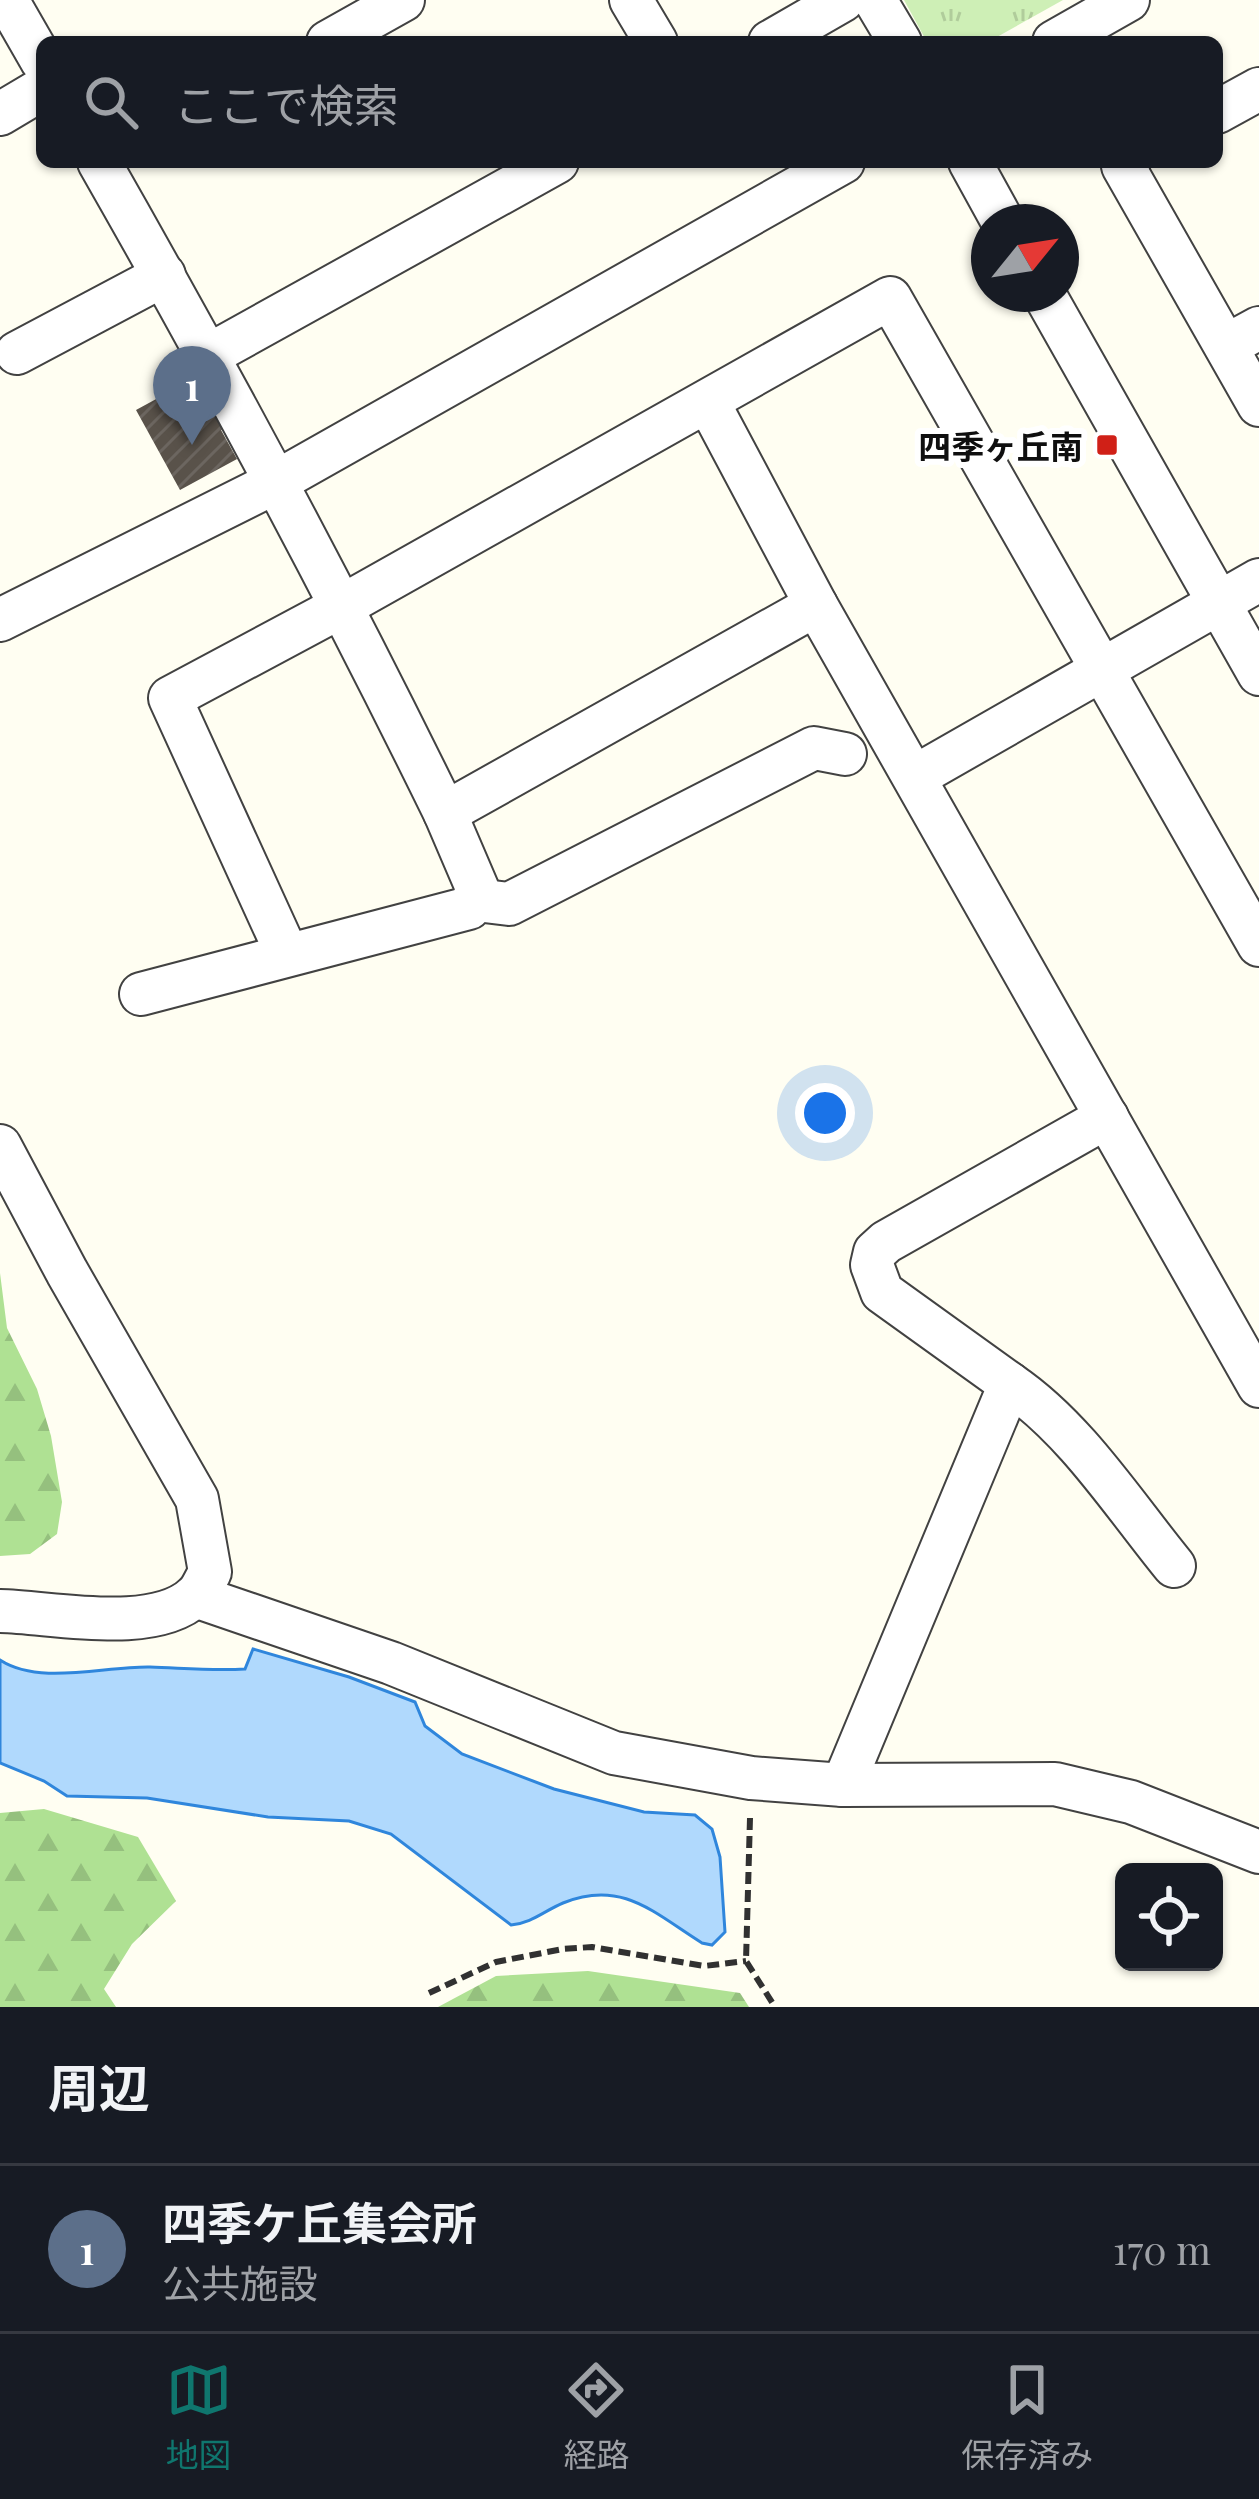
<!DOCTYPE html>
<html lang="ja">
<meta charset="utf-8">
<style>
:root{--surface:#171b24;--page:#242831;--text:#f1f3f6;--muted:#9ea1a6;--line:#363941;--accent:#0f766e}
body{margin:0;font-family:"Playfair Display","Noto Sans JP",serif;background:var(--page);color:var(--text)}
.controls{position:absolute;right:36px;bottom:36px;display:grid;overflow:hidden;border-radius:18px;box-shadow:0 3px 9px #0004}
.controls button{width:108px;height:108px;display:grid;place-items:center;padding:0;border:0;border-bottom:3px solid var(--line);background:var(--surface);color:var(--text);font:60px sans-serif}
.compass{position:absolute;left:971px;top:204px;width:108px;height:108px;border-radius:50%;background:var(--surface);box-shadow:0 3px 9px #0004;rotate:60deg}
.you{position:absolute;left:825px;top:1113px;width:42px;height:42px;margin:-30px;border:9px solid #fff;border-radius:50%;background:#1a73e8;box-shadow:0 0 0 18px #1a73e833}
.badge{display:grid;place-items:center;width:78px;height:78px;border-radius:50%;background:var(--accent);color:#fff;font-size:39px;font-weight:700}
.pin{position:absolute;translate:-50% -99px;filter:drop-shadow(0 3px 6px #0008)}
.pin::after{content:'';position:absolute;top:63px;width:42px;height:36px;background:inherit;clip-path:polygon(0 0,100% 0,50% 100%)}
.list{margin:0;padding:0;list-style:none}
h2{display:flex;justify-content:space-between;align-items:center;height:156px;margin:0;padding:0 48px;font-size:51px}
h2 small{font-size:39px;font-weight:400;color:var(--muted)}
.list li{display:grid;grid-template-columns:78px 1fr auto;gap:36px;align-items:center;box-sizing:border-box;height:168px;padding:0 48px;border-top:3px solid var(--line)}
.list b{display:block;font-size:45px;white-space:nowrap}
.list p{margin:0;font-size:39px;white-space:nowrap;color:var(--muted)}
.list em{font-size:39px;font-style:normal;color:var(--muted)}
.icon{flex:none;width:66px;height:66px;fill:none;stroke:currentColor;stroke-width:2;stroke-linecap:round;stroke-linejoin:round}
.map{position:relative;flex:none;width:1259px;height:2007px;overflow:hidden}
.search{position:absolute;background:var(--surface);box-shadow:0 3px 9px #0004;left:36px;right:36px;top:36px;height:132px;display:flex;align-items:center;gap:30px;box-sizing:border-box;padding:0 42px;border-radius:18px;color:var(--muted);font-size:45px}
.sheet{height:324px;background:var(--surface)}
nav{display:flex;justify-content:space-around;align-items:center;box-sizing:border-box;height:168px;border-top:3px solid var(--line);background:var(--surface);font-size:33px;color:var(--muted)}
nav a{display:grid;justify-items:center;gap:6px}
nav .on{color:var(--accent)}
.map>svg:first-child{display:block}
.forest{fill:url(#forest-firs)}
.park{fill:url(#park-tufts)}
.water{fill:#b0d9fd;stroke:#2f86dc;stroke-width:3}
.building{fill:url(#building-hatch)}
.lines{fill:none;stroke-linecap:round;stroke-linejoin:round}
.minor-casing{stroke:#424242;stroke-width:46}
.path{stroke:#313131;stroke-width:6;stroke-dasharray:12 6;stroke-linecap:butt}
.minor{stroke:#fff;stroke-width:42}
.poi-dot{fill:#d02017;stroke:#fff;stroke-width:4.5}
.labels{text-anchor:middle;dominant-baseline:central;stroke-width:12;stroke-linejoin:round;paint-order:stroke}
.poi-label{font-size:33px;font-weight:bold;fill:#0f0f0f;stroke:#fff;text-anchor:end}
</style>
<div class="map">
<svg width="1259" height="2007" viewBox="0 0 1259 2007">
<defs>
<pattern id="forest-firs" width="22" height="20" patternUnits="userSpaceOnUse" patternTransform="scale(3)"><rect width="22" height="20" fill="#afe193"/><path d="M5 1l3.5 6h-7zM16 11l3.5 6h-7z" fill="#95c07e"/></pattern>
<pattern id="park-tufts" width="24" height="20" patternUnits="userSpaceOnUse" patternTransform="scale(3)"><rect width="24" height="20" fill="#ceefb6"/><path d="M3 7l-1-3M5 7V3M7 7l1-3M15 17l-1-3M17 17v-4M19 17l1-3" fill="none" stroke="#b0cc9b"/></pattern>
<pattern id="building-hatch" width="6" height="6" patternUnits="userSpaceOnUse" patternTransform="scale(3)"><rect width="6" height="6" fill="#59524a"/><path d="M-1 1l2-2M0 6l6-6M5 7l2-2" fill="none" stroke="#6c6660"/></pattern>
</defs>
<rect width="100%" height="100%" fill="#fffef2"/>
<g class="forest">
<path d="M0,1273L7,1328L37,1389L51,1436L62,1502L57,1534L30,1554L0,1556Z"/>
<path d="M44,1809L138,1837L176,1901L132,1944L104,1989L116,2007H0V1813Z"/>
<path d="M588,1971L740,1993L749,2007H438L496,1976Z"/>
</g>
<path class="park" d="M904,0H1063L988,42H927Z"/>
<path class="water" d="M253,1649L349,1677L415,1702L425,1726L462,1754L554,1789L644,1812L695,1815L712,1829L720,1857L725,1932L712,1945L702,1943C654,1913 622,1879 563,1903C544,1911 532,1923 511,1925L391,1834L349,1821L268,1817L147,1798L67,1796L44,1781L0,1763V1660C40,1686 104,1666 150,1667C182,1668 212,1671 245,1669Z"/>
<path class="building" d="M193,379L207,405L214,402L227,427L221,430L237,459L180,490L136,410Z"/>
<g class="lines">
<g class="minor-casing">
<g id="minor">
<path d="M7,0L42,61"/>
<path d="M631,0L656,42"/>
<path d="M875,0L900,42"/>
<path d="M328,42L403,0"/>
<path d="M770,42L843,0"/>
<path d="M1054,42L1128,0"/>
<path d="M1217,112L1259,89"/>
<path d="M0,114L42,89"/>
<path d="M99,162C221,376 337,592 445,813L816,605L1259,1386"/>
<path d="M970,162L1003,222"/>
<path d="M1129,162L1123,166L1259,405"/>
<path d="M1044,294L1259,674"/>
<path d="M1226,346L1259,328"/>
<path d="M17,353L164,275"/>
<path d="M209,355L557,162"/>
<path d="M708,402L816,605"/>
<path d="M0,620L276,482L843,162"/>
<path d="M916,776L1259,580"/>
<path d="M476,900L509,904L814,748L845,754"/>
<path d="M287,954L170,698L344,605L890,298L1259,945"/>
<path d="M141,994L469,908L478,890L445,813"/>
<path d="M0,1146L67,1272L197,1499L210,1572C206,1579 201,1591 195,1596C153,1635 53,1612 0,1611"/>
<path d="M1010,1384C1076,1429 1124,1505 1174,1566"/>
<path d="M195,1596L391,1663L614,1753L751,1778L843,1785L1055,1784L1131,1802L1259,1852"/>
<path d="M843,1785L1010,1384L882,1292L872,1265L875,1252L886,1242L1107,1117"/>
</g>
</g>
<g class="path">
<path d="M750,1818L746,1961L775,2007"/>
<path d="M429,1993L496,1962L563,1949L592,1947L704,1966L746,1961"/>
</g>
<use href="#minor" class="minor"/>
</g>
<rect class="poi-dot" x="1095" y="433" width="24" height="24" rx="6"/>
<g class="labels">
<g class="poi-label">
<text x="1083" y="445">四季ヶ丘南</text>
</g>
</g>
</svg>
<div class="controls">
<button><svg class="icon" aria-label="locate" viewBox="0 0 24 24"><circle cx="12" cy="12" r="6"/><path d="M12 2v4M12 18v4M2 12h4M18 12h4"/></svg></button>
</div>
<svg class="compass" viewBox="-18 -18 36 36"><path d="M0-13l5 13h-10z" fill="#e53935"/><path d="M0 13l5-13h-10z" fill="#9ea1a6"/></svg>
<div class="you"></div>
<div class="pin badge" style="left:192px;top:445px;background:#5c6f8a">1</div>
<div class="search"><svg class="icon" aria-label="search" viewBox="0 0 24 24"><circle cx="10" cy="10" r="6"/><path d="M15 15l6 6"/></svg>ここで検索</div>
</div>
<section class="sheet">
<h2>周辺<small></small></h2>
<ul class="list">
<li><span class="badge" style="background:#5c6f8a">1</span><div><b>四季ケ丘集会所</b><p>公共施設</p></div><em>170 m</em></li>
</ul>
</section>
<nav>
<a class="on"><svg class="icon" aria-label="map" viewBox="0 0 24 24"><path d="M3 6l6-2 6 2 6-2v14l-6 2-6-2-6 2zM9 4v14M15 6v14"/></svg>地図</a>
<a><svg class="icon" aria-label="directions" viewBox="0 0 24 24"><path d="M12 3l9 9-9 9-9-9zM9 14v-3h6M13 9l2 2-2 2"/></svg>経路</a>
<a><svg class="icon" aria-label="saved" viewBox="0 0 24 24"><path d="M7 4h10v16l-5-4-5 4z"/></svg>保存済み</a>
</nav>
